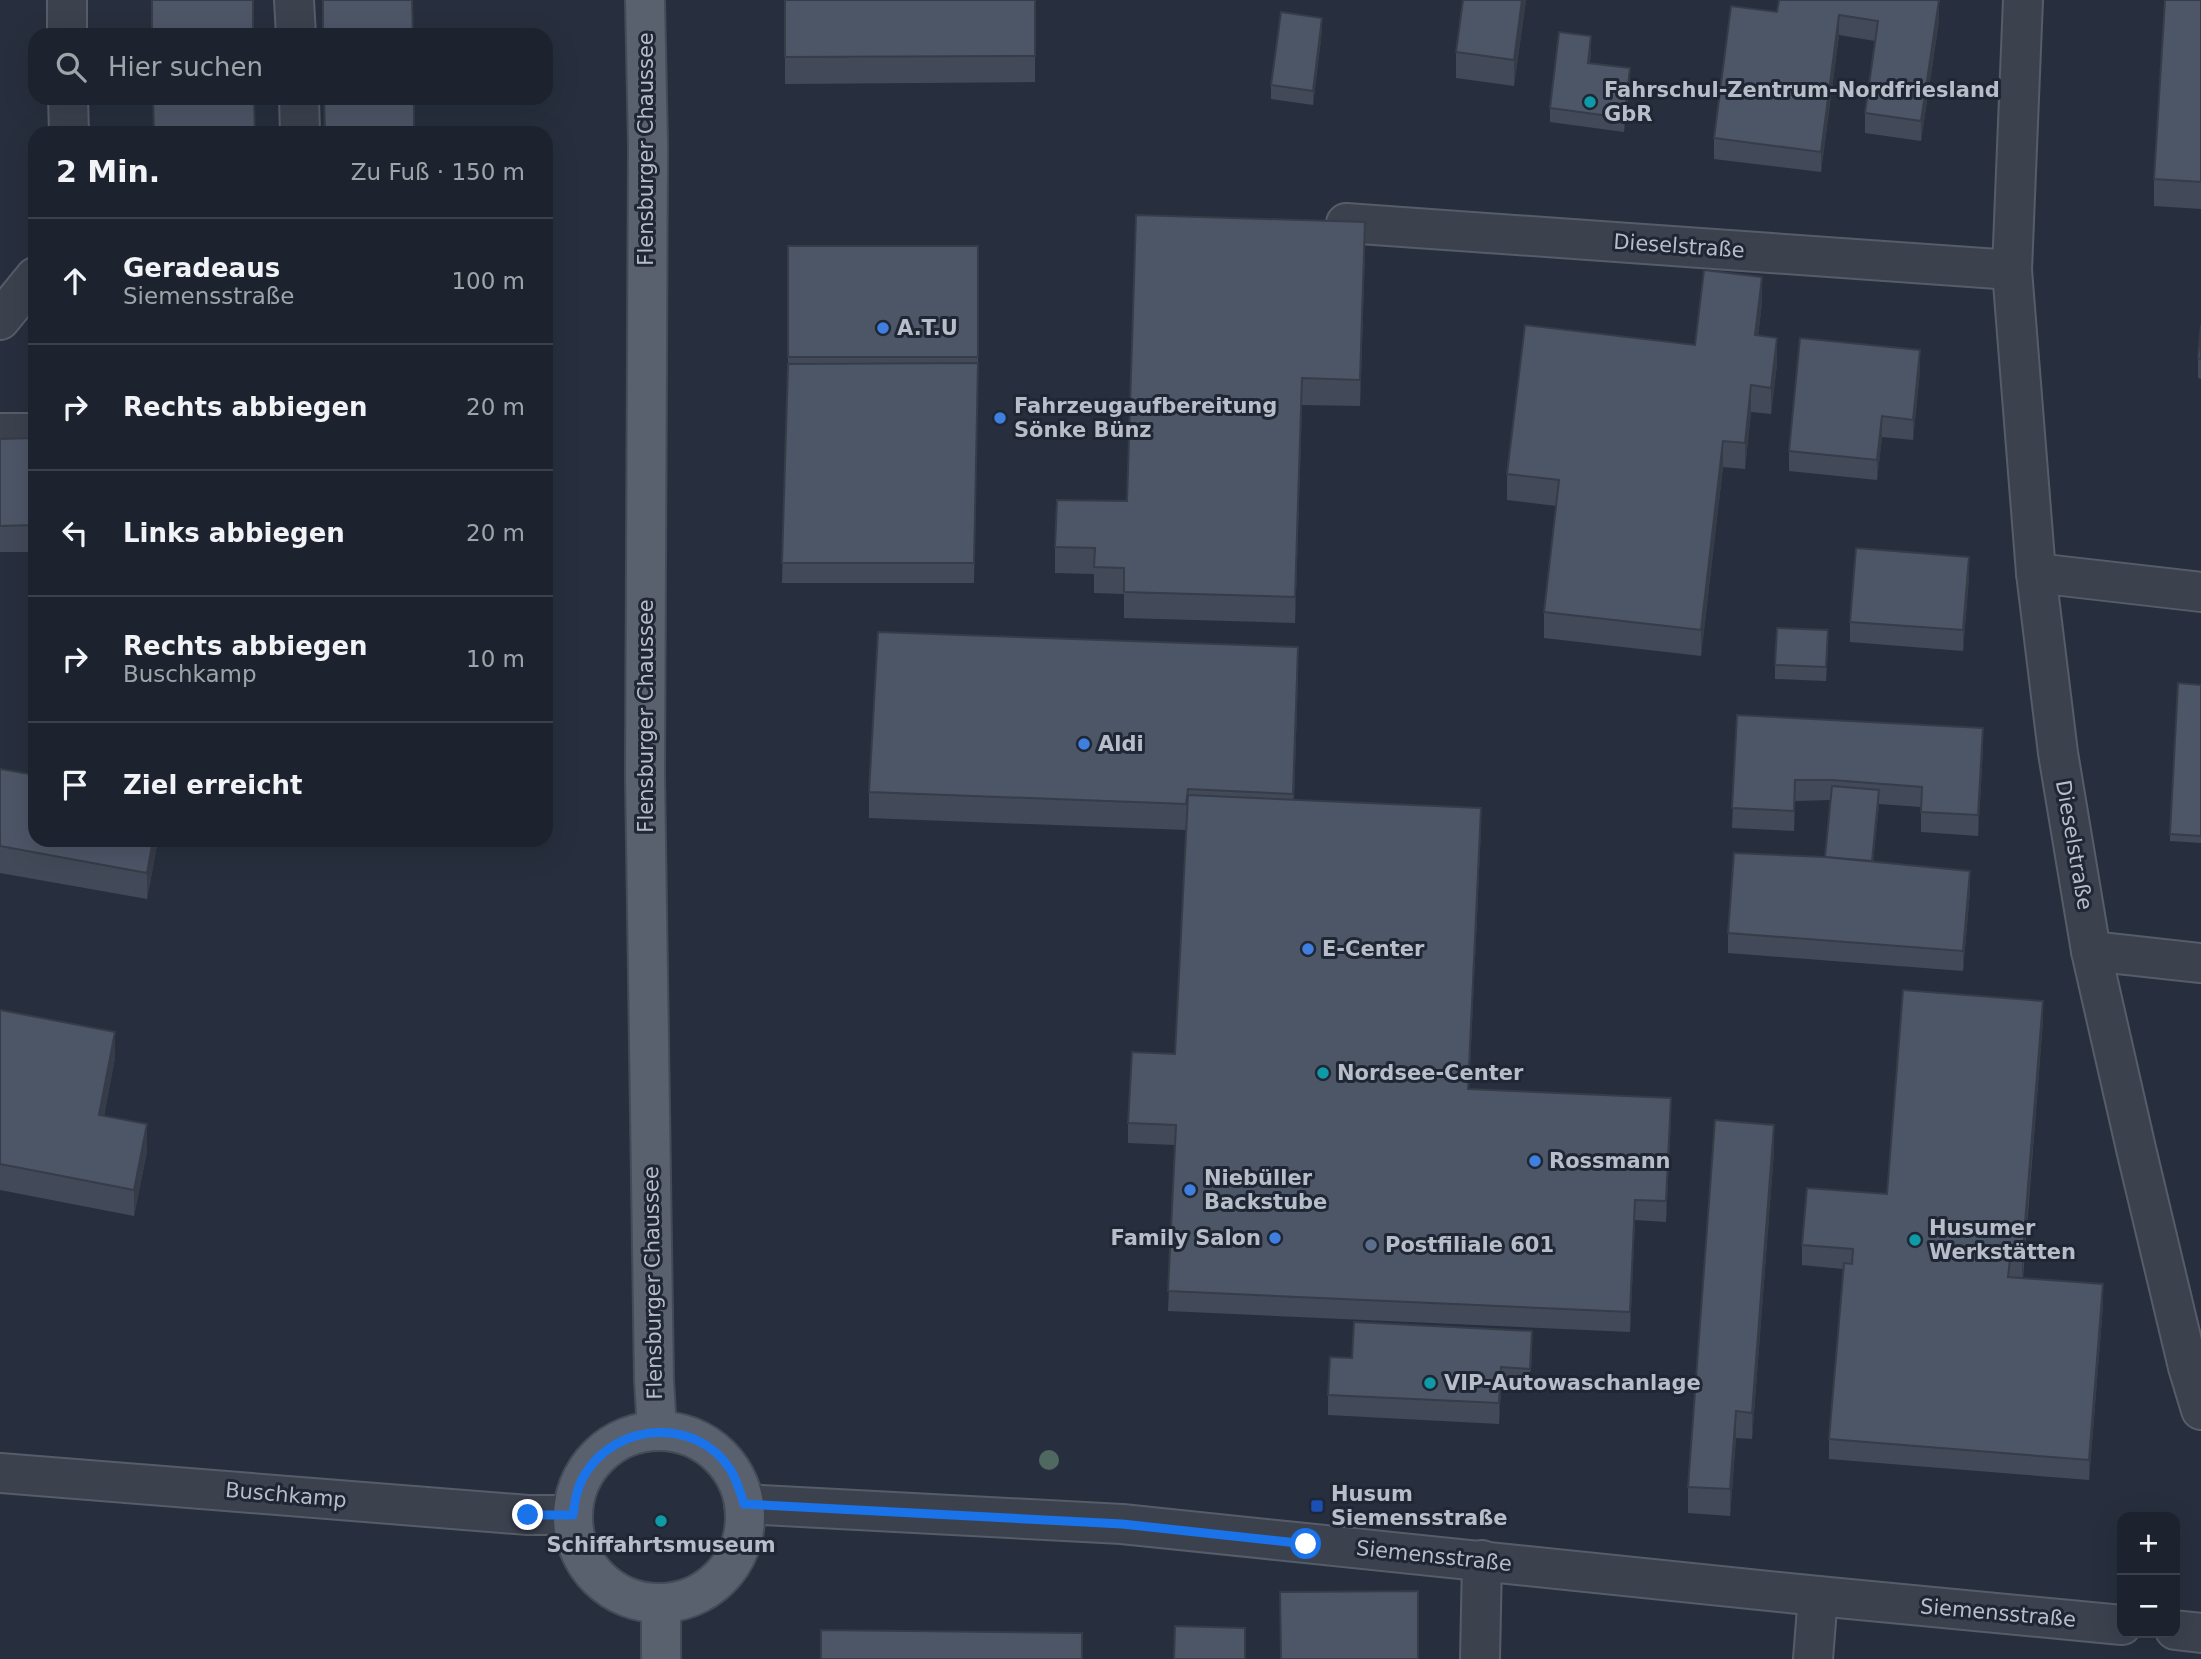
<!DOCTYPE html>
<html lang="de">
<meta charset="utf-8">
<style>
:root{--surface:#1d232e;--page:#252b36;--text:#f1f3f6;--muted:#a0a4aa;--line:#3b404a}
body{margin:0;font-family:"DejaVu Sans",sans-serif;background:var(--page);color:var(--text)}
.controls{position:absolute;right:21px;bottom:21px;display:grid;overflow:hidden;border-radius:14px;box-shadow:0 7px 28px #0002}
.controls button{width:63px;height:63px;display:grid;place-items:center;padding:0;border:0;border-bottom:2px solid var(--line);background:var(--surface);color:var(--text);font:35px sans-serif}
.stop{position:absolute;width:21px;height:21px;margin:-16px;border:5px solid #1a73e8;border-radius:50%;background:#fff}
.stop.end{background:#1a73e8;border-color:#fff;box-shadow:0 2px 7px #0008}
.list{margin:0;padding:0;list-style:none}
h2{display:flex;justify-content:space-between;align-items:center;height:91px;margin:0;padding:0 28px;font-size:30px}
h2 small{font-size:23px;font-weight:400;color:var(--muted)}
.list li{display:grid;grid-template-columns:46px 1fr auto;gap:21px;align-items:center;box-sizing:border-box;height:126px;padding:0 28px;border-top:2px solid var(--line)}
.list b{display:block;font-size:26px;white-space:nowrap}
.list p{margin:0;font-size:23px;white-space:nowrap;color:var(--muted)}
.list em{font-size:23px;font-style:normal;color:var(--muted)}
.icon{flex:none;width:38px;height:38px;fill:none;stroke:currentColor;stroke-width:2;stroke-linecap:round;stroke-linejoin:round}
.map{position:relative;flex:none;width:2201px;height:1659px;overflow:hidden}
.search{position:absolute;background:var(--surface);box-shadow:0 7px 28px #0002;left:28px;top:28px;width:525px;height:77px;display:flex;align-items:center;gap:18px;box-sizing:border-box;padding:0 24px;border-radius:21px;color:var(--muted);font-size:26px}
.panel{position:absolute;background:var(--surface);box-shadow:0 7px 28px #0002;left:28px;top:126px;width:525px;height:721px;border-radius:21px}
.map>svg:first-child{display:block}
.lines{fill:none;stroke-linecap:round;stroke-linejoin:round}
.minor-casing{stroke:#565d69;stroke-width:42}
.major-casing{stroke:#444b58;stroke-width:42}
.minor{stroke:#3b424e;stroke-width:38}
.major{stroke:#59616e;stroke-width:38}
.tree{fill:#4f6960}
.wall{fill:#424a59}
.shaded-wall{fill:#363c48}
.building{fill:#4d5667;stroke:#363c48;stroke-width:2}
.route{stroke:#1a73e8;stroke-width:9}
.culture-dot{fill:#0f9aa8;stroke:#202734;stroke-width:2.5}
.shop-dot{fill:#3f7fe0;stroke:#202734;stroke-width:2.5}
.service-dot{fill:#5c6f8a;stroke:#202734;stroke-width:2.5}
.transit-dot{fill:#1a4fb4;stroke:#202734;stroke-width:2.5}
.labels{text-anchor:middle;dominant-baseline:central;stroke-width:6;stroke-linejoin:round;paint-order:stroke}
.poi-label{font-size:21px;font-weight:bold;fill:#b7bdc9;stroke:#202734;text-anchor:start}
.street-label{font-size:21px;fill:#b7bdc9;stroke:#202734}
</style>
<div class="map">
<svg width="2201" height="1659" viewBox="0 0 2201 1659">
<rect width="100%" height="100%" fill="#272f3e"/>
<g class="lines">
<g class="minor-casing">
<g id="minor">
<path d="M67,0V35"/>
<path d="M294,0L296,35"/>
<path d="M2023,0L2012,270L2036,573L2058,753L2091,951L2137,1153L2188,1367L2201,1410"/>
<path d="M68,98L69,133"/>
<path d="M299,98L300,133"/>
<path d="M1346,223L2012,270"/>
<path d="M0,320L35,277"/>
<path d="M0,433H35"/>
<path d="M2036,573L2201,592"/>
<path d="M2091,951L2201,963"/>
<path d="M0,1473L528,1515H573"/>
<path d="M744,1504L1122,1524L1818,1596L2122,1625"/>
<path d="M2175,1630L2201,1633"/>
<path d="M1480,1659L1482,1560"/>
<path d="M1813,1659L1818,1596"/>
</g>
</g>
<g class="major-casing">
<g id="major">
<path d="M645,0L648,146L645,775L654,1380L657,1431"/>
<circle cx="659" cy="1517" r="86"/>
<path d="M661,1659V1603"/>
</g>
</g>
<use href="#minor" class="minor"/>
<use href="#major" class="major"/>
</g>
<circle class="tree" cx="1049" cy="1460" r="10"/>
<g class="wall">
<path d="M785,0H1035V82L785,84Z"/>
<path d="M1463,0H1526L1514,86L1456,78V52Z"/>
<path d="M2201,0V209L2154,206V179Z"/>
<path d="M1777,12L1939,21L1921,141L1865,133V113L1875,41L1839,35L1821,172L1714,159V138Z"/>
<path d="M1322,31L1313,105L1271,99V85Z"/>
<path d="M1591,50L1590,63L1630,82L1624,132L1550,122V108Z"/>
<path d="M788,246H978V383L974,583H782L788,364Z"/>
<path d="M1365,248L1360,406L1302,405L1295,623L1124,618V594L1094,593V574L1055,573V547L1127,501Z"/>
<path d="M1762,303L1758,336L1777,364L1771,414L1751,412L1745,469L1723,467L1701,656L1544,638V612L1556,506L1507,500V474L1695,345Z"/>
<path d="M2201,325V379L2198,378V358Z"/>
<path d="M1920,371L1913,440L1882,437L1877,480L1789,471V451Z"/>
<path d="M35,438V552H0V439Z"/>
<path d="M1969,577L1963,651L1850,642V622Z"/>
<path d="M1828,644L1826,681L1775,679V665Z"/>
<path d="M1298,674L1294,800L1481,828L1469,1089L1671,1118L1666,1222L1635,1220L1630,1332L1168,1311L1175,1145L1128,1143V1123L1175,1054L1186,830L869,818V792Z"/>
<path d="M2201,685V843L2170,841V834Z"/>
<path d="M1737,715L1983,748L1978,836L1921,832V807L1879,804L1873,862L1970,891L1963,971L1728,953V933L1825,857L1831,800L1795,801L1794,831L1732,828Z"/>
<path d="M0,769L35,840H158L147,899L0,873Z"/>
<path d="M0,1010L115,1058L104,1116L147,1151L134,1216L0,1190Z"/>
<path d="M2043,1021L2023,1278L2103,1305L2089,1480L1829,1459V1439L1843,1269L1802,1265V1245L1887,1194Z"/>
<path d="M1774,1151L1752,1439L1736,1438L1730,1516L1688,1513V1487Z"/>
<path d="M1532,1351L1530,1389L1501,1388L1499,1424L1328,1415V1395L1352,1358Z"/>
</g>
<g class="shaded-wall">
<path d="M1522,0H1526L1514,86V60Z"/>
<path d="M1939,0V21L1921,141V121Z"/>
<path d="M1839,15V35L1821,172V152Z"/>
<path d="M1322,18V31L1313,105V91Z"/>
<path d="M1591,36V50L1588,77V63Z"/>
<path d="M1630,68V82L1624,132V118Z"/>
<path d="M1365,222V248L1360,406V380Z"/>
<path d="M1762,277V303L1755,362V335Z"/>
<path d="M1777,338V364L1771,414V388Z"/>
<path d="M1920,350V371L1913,440V420Z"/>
<path d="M1302,378V405L1295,623V597Z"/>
<path d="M1751,385V412L1745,469V443Z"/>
<path d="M1882,416V437L1877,480V460Z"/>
<path d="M1723,441V467L1701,656V630Z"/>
<path d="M1969,557V577L1963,651V630Z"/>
<path d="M1298,647V674L1293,820V794Z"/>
<path d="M1983,728V748L1978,836V815Z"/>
<path d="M1795,780V801L1794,831V811Z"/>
<path d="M1879,790V804L1871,882V868Z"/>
<path d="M1481,808V828L1468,1109V1089Z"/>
<path d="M153,840H158L147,899V873Z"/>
<path d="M1970,871V891L1963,971V951Z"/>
<path d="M2043,1001V1021L2022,1280V1260Z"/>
<path d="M115,1032V1058L99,1141V1115Z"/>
<path d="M1671,1098V1118L1666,1222V1201Z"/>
<path d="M147,1124V1151L134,1216V1190Z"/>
<path d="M1774,1125V1151L1752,1439V1413Z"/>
<path d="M1635,1200V1220L1630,1332V1312Z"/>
<path d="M2103,1284V1305L2089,1480V1460Z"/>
<path d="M1532,1331V1351L1530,1389V1369Z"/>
<path d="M1501,1367V1388L1499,1424V1403Z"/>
<path d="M1736,1411V1438L1730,1516V1489Z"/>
</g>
<g class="building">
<rect x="152" y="0" width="101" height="35"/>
<path d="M323,0H412L413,35H323Z"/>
<path d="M785,0H1035V56L785,57Z"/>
<path d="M1463,0H1522L1514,60L1456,52Z"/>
<path d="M1779,0H1939L1921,121L1865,113L1878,21L1839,15L1821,152L1714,138L1731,6L1777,12Z"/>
<path d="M2165,0H2201V182L2154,179Z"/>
<path d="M1281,12L1322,18L1313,91L1271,85Z"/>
<path d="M1559,32L1591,36L1588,63L1630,68L1624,118L1550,108Z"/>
<path d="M153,98H254L255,133H154Z"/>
<path d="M324,98H414V133H325Z"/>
<path d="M1136,215L1365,222L1360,380L1302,378L1295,597L1124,592V568L1094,567L1095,548L1055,547L1057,500L1127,501Z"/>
<rect x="788" y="246" width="190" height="111"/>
<path d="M1704,270L1762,277L1755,335L1777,338L1771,388L1751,385L1745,443L1723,441L1701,630L1544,612L1559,480L1507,474L1525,325L1695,345Z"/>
<path d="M2201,325V359L2198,358Z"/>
<path d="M1800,338L1920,350L1913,420L1882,416L1877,460L1789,451Z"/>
<path d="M978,363L974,563H782L788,364Z"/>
<path d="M35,438V525L0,526V439Z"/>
<path d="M1856,548L1969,557L1963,630L1850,622Z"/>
<path d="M1777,628L1828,630L1826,667L1775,665Z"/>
<path d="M878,632L1298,647L1293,794L1188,789L1186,804L869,792Z"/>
<path d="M2178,683L2201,685V836L2170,834Z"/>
<path d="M1737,715L1983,728L1978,815L1921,812L1922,787L1832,780H1795L1794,811L1732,808Z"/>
<path d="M0,769L35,775V840H153L147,873L0,846Z"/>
<path d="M1832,786L1879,790L1872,861L1825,857Z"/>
<path d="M1188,795L1481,808L1468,1089L1671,1098L1666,1201L1635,1200L1630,1312L1168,1291L1176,1125L1128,1123L1132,1052L1175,1054Z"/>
<path d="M1734,853L1824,857L1970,871L1963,951L1728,933Z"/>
<path d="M1903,990L2043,1001L2022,1260L2010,1259L2008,1277L2103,1284L2089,1460L1829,1439L1844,1263L1852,1264L1853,1249L1802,1245L1807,1188L1887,1194Z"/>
<path d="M0,1010L115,1032L99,1115L147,1124L134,1190L0,1164Z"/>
<path d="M1715,1120L1774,1125L1752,1413L1736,1411L1730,1489L1688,1487Z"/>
<path d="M1354,1322L1532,1331L1530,1369L1501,1367L1499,1403L1328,1395L1330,1357L1352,1358Z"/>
<path d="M1418,1591V1659H1281L1280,1592Z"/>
<path d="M1175,1626L1245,1628V1659H1174Z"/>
<path d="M821,1630L1082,1633V1659H821Z"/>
</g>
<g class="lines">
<path class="route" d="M528,1515H573C575,1500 577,1487 585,1474C617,1422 696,1417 730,1469C737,1480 740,1492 744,1504L1122,1524L1306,1544"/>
</g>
<g class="culture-dot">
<circle cx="1590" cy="102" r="7"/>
<circle cx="1323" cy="1073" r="7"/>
<circle cx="1915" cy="1240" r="7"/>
<circle cx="1430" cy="1383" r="7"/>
<circle cx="661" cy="1521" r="7"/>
</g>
<g class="shop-dot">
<circle cx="883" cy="328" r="7"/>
<circle cx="1000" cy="418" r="7"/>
<circle cx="1084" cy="744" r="7"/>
<circle cx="1308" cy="949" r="7"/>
<circle cx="1535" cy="1161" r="7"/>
<circle cx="1190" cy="1190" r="7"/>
<circle cx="1275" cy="1238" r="7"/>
</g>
<circle class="service-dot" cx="1371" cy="1245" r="7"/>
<rect class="transit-dot" x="1310" y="1499" width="14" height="14" rx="3.5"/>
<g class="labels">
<g class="poi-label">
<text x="1604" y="90">Fahrschul-Zentrum-Nordfriesland<tspan x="1604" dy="24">GbR</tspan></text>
<text x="897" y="328">A.T.U</text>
<text x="1014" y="406">Fahrzeugaufbereitung<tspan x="1014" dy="24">Sönke Bünz</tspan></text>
<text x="1098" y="744">Aldi</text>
<text x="1322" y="949">E-Center</text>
<text x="1337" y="1073">Nordsee-Center</text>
<text x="1549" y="1161">Rossmann</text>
<text x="1204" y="1178">Niebüller<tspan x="1204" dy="24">Backstube</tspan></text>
<text x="1929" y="1228">Husumer<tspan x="1929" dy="24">Werkstätten</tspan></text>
<text x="1261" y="1238" text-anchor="end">Family Salon</text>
<text x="1385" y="1245">Postfiliale 601</text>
<text x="1444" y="1383">VIP-Autowaschanlage</text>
<text x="1331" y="1494">Husum<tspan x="1331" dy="24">Siemensstraße</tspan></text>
<text x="661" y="1545" text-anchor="middle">Schiffahrtsmuseum</text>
</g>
<g class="street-label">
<text transform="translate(646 149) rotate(-90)">Flensburger Chaussee</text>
<text transform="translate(1679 246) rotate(4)">Dieselstraße</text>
<text transform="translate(646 716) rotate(-90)">Flensburger Chaussee</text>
<text transform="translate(2074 845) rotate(80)">Dieselstraße</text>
<text transform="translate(653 1283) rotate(-91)">Flensburger Chaussee</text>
<text transform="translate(286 1495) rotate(5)">Buschkamp</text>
<text transform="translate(1434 1556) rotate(6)">Siemensstraße</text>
<text transform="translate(1998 1613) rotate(5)">Siemensstraße</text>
</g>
</g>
</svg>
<div class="controls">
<button>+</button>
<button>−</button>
</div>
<div class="stop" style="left:1306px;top:1544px"></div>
<div class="stop end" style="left:528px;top:1515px"></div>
<div class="search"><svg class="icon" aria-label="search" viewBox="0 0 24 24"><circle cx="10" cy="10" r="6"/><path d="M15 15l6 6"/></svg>Hier suchen</div>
<section class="panel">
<h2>2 Min.<small>Zu Fuß · 150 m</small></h2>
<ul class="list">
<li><svg class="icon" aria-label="ahead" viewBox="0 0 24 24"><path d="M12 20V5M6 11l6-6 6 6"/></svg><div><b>Geradeaus</b><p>Siemensstraße</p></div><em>100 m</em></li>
<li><svg class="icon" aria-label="right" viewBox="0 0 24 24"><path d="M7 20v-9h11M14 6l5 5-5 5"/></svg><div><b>Rechts abbiegen</b></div><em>20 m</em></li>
<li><svg class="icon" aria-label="left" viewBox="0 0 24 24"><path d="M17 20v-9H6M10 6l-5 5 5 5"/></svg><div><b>Links abbiegen</b></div><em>20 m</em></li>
<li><svg class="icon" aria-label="right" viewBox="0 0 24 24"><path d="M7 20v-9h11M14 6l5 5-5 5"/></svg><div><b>Rechts abbiegen</b><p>Buschkamp</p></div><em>10 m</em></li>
<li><svg class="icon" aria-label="arrive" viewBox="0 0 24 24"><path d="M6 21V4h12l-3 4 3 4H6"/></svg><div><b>Ziel erreicht</b></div></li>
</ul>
</section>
</div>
